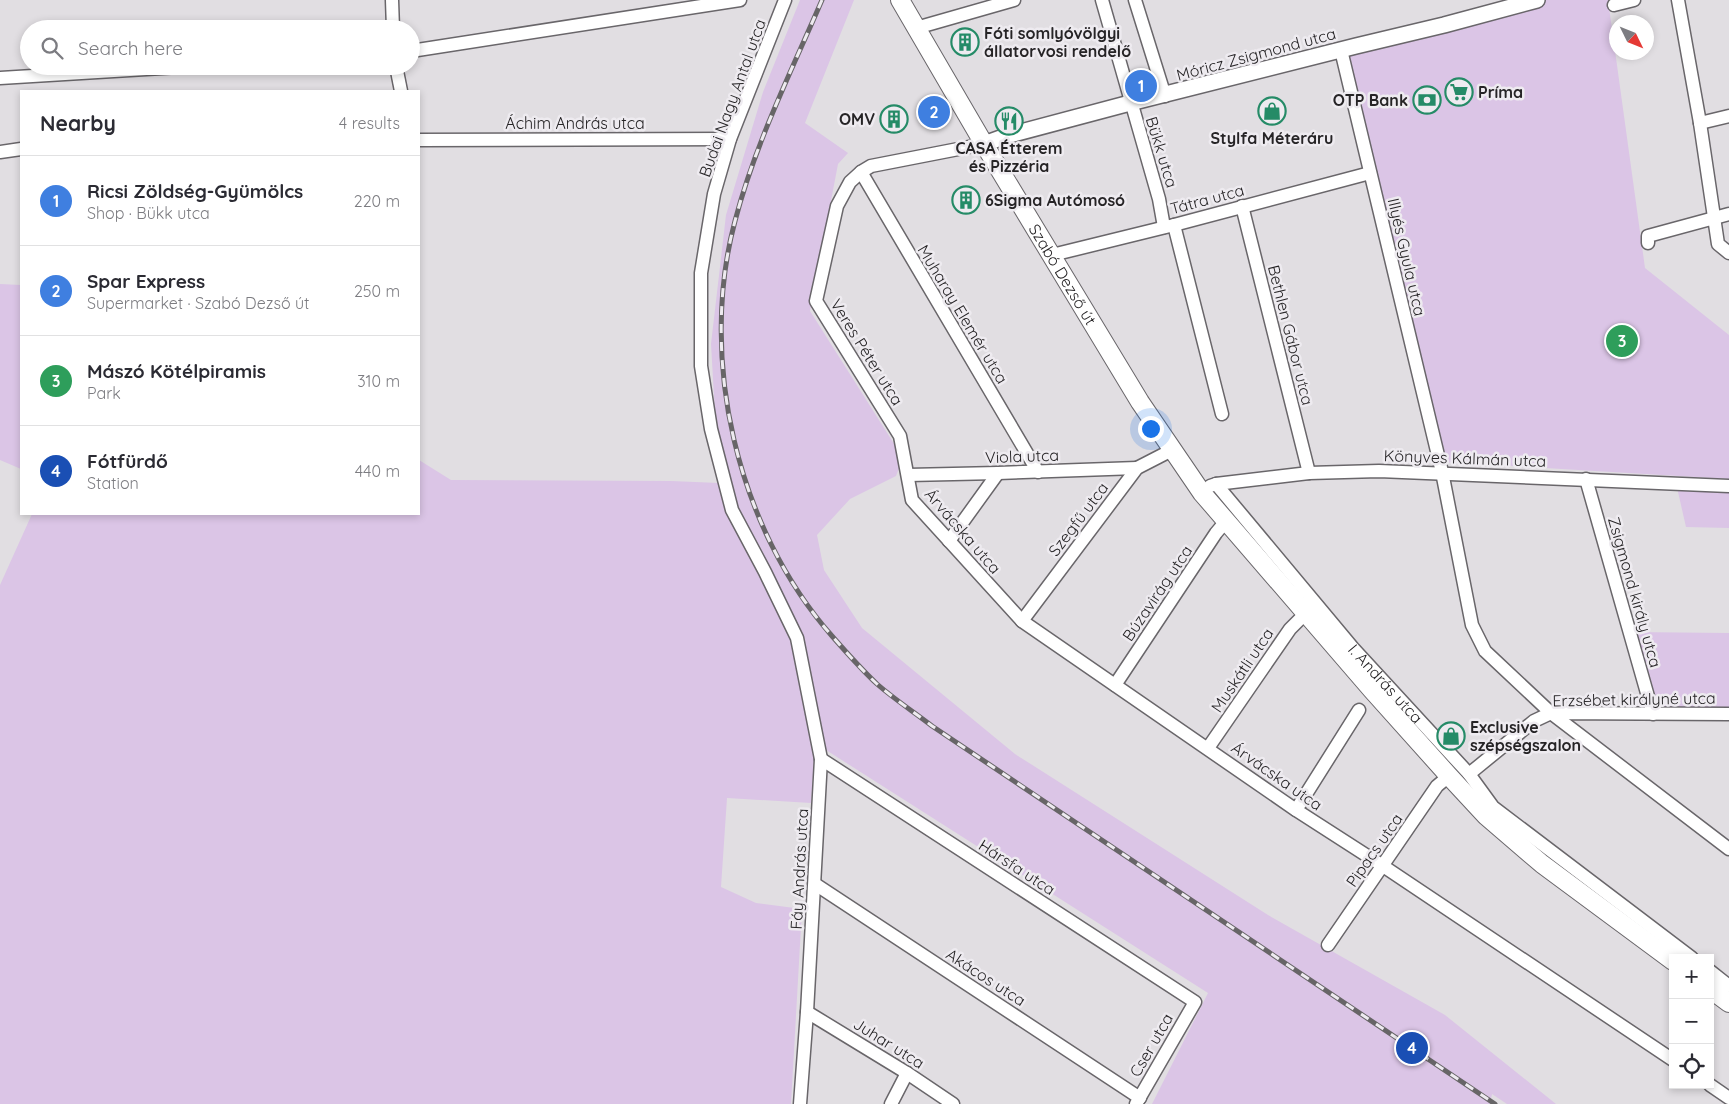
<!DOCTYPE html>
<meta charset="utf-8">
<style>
:root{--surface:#fff;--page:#f2f2f3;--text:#2b2b33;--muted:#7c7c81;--line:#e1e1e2;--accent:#258b67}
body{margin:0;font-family:Quicksand,sans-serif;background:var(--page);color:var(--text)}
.controls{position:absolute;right:15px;bottom:15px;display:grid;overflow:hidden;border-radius:0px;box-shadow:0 2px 8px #0003}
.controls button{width:45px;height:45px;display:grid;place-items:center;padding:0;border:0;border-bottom:1px solid var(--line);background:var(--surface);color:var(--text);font:25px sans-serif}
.compass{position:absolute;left:1609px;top:15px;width:45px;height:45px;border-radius:50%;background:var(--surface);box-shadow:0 2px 8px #0003;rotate:133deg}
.you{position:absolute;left:1150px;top:428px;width:18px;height:18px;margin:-12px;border:4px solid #fff;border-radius:50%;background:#1a73e8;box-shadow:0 0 0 8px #1a73e833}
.badge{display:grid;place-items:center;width:32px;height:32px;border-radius:50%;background:var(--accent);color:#fff;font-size:16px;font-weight:700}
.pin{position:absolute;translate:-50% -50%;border:2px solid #fff;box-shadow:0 1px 5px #0006}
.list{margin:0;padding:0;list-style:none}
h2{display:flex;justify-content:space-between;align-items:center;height:65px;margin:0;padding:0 20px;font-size:21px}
h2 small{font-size:16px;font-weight:400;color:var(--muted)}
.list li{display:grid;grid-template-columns:32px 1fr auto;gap:15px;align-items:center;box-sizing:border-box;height:90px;padding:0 20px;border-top:1px solid var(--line)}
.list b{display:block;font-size:19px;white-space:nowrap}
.list p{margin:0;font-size:16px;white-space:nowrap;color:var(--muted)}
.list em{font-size:16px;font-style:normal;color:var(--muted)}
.icon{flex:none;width:28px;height:28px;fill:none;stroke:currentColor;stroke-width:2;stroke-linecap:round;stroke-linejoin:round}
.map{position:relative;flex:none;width:1729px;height:1104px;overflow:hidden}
.search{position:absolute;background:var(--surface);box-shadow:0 2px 8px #0003;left:20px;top:20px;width:400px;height:55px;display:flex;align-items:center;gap:12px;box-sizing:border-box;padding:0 18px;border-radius:28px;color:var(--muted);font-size:19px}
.panel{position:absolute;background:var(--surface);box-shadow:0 2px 8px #0003;left:20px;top:90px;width:400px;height:425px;border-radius:0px}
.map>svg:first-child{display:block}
.green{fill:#dbc5e6}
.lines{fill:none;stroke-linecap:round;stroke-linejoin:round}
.minor-casing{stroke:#69666a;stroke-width:15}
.tertiary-casing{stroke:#69666a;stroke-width:18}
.secondary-casing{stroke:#69666a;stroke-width:20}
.minor{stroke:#fff;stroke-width:12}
.tertiary{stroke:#fff;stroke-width:15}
.secondary{stroke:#fff;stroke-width:18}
.rail-casing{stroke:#676567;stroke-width:5}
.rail{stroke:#eeebf0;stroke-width:3;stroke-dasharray:9;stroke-linecap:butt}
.labels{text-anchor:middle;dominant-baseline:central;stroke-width:5;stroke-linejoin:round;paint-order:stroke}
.poi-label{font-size:16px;font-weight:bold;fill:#262426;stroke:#eeebf0;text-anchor:start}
.street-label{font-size:16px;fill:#262426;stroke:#eeebf0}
</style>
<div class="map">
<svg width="1729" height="1104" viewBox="0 0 1729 1104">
<rect width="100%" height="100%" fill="#e1dee2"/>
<g class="green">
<path d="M800,0H854L805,123L848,153L838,164L810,311L903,458L896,476L850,499L817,535L824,570L862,628L1015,754L1268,915L1445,1015L1556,1104H1507L1492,1094L1490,1104H1152L1208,993L826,750L814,760L811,803L727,798L721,887L756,903L802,909L791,1104H0V585L32,514H419V460L451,480L671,481L719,483L711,344L726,215L763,92Z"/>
<path d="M1540,0H1608L1645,268L1729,335V479L1445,462L1348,55Z"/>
<path d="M0,284L21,285V469L0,460Z"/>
<path d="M1676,483L1729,486V528L1686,527Z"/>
<path d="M1630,632L1729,633V714H1653Z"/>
</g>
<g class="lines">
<g class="minor-casing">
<g id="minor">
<path d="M392,0L393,29"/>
<path d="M785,0L730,139L714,194L701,273V366L711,429L732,510L765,572L797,638L821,759L807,1012L800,1104"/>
<path d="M1102,0L1159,199L1164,227"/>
<path d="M1135,0L1165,96"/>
<path d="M1678,0L1700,123L1718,244L1729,253"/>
<path d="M1614,5L1634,0"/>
<path d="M916,28L1014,0"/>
<path d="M1341,50L1442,472L1472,625L1485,651L1551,713L1729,849"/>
<path d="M411,51L740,0"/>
<path d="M396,66L401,91"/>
<path d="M0,78L195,66"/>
<path d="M1700,123L1729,116"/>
<path d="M419,140L730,139"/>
<path d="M984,144L871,166L861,172L850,182L837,206L816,301L900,436L912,500L1022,621L1296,810L1383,866L1673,1060"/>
<path d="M0,152L21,149"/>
<path d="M861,172L1038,472"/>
<path d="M1242,206L1309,473"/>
<path d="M1174,225L1222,414"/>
<path d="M1648,243V236L1729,214"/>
<path d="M1052,255L1174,225L1370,173"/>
<path d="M908,475L998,473L1137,468"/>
<path d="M1586,479L1653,714"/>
<path id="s1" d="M1216,484L1353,648L1469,774L1493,807L1692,958"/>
<path d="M1210,486L1216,484L1309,473L1379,471L1729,486"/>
<path d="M949,541L998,473"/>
<path d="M1022,621L1137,468L1172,450"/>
<path d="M1115,685L1216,533L1227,520"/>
<path d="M1208,748L1290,629L1306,613"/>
<path d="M821,759L1195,1002L1136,1104"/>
<path d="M1469,774L1534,721L1551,713L1729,714"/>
<path d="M1296,810L1359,710"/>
<path d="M815,884L1140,1098"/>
<path d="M1328,945L1437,786L1449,776"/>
<path d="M1710,971L1729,986"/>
<path d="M807,1012L907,1073L953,1104"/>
<path d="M1710,1085L1729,1098"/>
<path d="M891,1104L907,1073"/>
</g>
</g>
<g class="tertiary-casing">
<path id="tertiary" d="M984,144L1006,136L1130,103L1356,46L1444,25L1537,0"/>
</g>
<g class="secondary-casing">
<g id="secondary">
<path id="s2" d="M900,0L984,144L1140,402L1202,493L1372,690L1449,776L1486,816L1542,864L1673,961"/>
<path d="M1710,989L1729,1003"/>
</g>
</g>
<use href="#minor" class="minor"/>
<use href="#tertiary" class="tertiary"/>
<use href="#secondary" class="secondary"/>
<g class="rail-casing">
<path id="rail" d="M822,0C791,72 755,144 735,221C698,359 737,528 832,636C846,652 861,669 877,684C894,699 914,712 932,726L1495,1104"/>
</g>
<use href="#rail" class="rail"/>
</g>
<defs>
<g id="building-ring" transform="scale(1.4375)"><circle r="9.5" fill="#eeebf0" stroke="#258b67" stroke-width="1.5"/><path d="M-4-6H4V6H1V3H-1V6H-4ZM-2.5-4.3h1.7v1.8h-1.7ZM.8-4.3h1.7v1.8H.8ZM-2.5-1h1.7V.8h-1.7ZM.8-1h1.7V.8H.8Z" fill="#258b67"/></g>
<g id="supermarket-ring" transform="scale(1.4375)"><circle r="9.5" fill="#eeebf0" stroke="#258b67" stroke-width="1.5"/><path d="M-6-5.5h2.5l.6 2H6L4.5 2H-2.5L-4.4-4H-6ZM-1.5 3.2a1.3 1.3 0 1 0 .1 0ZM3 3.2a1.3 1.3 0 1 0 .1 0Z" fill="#258b67"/></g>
<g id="bank-ring" transform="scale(1.4375)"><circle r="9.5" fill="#eeebf0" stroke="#258b67" stroke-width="1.5"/><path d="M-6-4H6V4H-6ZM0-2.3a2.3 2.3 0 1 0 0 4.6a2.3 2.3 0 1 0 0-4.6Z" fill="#258b67"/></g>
<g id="shop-ring" transform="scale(1.4375)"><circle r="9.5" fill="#eeebf0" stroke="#258b67" stroke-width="1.5"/><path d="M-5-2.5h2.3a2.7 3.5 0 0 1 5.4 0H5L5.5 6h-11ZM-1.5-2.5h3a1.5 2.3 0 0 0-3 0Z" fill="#258b67"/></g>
<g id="restaurant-ring" transform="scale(1.4375)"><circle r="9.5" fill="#eeebf0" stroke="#258b67" stroke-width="1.5"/><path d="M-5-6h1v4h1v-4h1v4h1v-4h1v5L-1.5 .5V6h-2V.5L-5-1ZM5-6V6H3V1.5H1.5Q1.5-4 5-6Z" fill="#258b67"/></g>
</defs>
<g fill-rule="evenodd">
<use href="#building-ring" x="965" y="42"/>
<use href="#supermarket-ring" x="1459" y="92"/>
<use href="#bank-ring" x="1427" y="100"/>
<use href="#shop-ring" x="1272" y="111"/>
<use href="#building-ring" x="894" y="119"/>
<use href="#restaurant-ring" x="1009" y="121"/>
<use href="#building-ring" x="966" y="200"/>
<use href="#shop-ring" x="1451" y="736"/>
</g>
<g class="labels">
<g class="poi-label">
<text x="984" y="33">Fóti somlyóvölgyi<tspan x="984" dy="18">állatorvosi rendelő</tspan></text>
<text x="1478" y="92">Príma</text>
<text x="1408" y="100" text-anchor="end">OTP Bank</text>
<text x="875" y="119" text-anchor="end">OMV</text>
<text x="1272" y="138" text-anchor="middle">Stylfa Méteráru</text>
<text x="1009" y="148" text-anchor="middle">CASA Étterem<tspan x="1009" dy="18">és Pizzéria</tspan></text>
<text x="985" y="200">6Sigma Autómosó</text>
<text x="1470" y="727">Exclusive<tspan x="1470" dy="18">szépségszalon</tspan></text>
</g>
<g class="street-label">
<text transform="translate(1256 54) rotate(-15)">Móricz Zsigmond utca</text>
<text transform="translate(732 98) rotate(-70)">Budai Nagy Antal utca</text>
<text x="575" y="123">Áchim András utca</text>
<text transform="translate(1162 152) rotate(73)">Bükk utca</text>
<text transform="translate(1207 199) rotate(-15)">Tátra utca</text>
<text transform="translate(1407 257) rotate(77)">Illyés Gyula utca</text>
<text stroke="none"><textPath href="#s2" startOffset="319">Szabó Dezső út</textPath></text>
<text transform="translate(963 314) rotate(59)">Muharay Elemér utca</text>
<text transform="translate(1291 335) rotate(76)">Bethlen Gábor utca</text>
<text transform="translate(867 352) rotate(58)">Veres Péter utca</text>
<text transform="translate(1022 456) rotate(-2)">Viola utca</text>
<text transform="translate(1465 458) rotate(2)">Könyves Kálmán utca</text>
<text transform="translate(1078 519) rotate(-53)">Szegfű utca</text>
<text transform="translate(963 531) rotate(49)">Árvácska utca</text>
<text transform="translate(1635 592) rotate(74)">Zsigmond király utca</text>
<text transform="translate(1157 593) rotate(-56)">Búzavirág utca</text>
<text transform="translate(1242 670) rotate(-56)">Muskátli utca</text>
<text stroke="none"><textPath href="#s1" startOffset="262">I. András utca</textPath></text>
<text transform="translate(1634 699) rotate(-1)">Erzsébet királyné utca</text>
<text transform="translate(1277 776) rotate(35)">Árvácska utca</text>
<text transform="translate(1374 850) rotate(-55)">Pipacs utca</text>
<text transform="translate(1017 867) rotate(33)">Hársfa utca</text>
<text transform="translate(799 869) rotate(-87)">Fáy András utca</text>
<text transform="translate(986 977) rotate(33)">Akácos utca</text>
<text transform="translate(889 1043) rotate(32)">Juhar utca</text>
<text transform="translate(1151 1045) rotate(-60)">Cser utca</text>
</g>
</g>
</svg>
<div class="controls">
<button>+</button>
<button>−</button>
<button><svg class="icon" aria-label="locate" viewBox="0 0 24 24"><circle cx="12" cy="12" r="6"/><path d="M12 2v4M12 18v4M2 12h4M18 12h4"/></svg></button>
</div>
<svg class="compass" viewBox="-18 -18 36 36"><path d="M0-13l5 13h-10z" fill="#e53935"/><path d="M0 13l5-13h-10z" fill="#7c7c81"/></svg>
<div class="you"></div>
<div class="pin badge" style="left:1141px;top:86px;background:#3f7fe0">1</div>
<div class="pin badge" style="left:934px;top:112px;background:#3f7fe0">2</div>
<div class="pin badge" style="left:1622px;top:341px;background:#2e9e5b">3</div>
<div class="pin badge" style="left:1412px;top:1048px;background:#1a4fb4">4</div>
<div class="search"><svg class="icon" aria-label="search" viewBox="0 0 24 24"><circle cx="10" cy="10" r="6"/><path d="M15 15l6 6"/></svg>Search here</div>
<section class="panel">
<h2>Nearby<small>4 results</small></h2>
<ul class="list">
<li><span class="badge" style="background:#3f7fe0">1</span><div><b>Ricsi Zöldség-Gyümölcs</b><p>Shop · Bükk utca</p></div><em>220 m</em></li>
<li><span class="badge" style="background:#3f7fe0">2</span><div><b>Spar Express</b><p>Supermarket · Szabó Dezső út</p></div><em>250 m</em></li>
<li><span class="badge" style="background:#2e9e5b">3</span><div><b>Mászó Kötélpiramis</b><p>Park</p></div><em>310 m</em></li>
<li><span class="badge" style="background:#1a4fb4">4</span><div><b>Fótfürdő</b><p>Station</p></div><em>440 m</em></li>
</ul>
</section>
</div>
